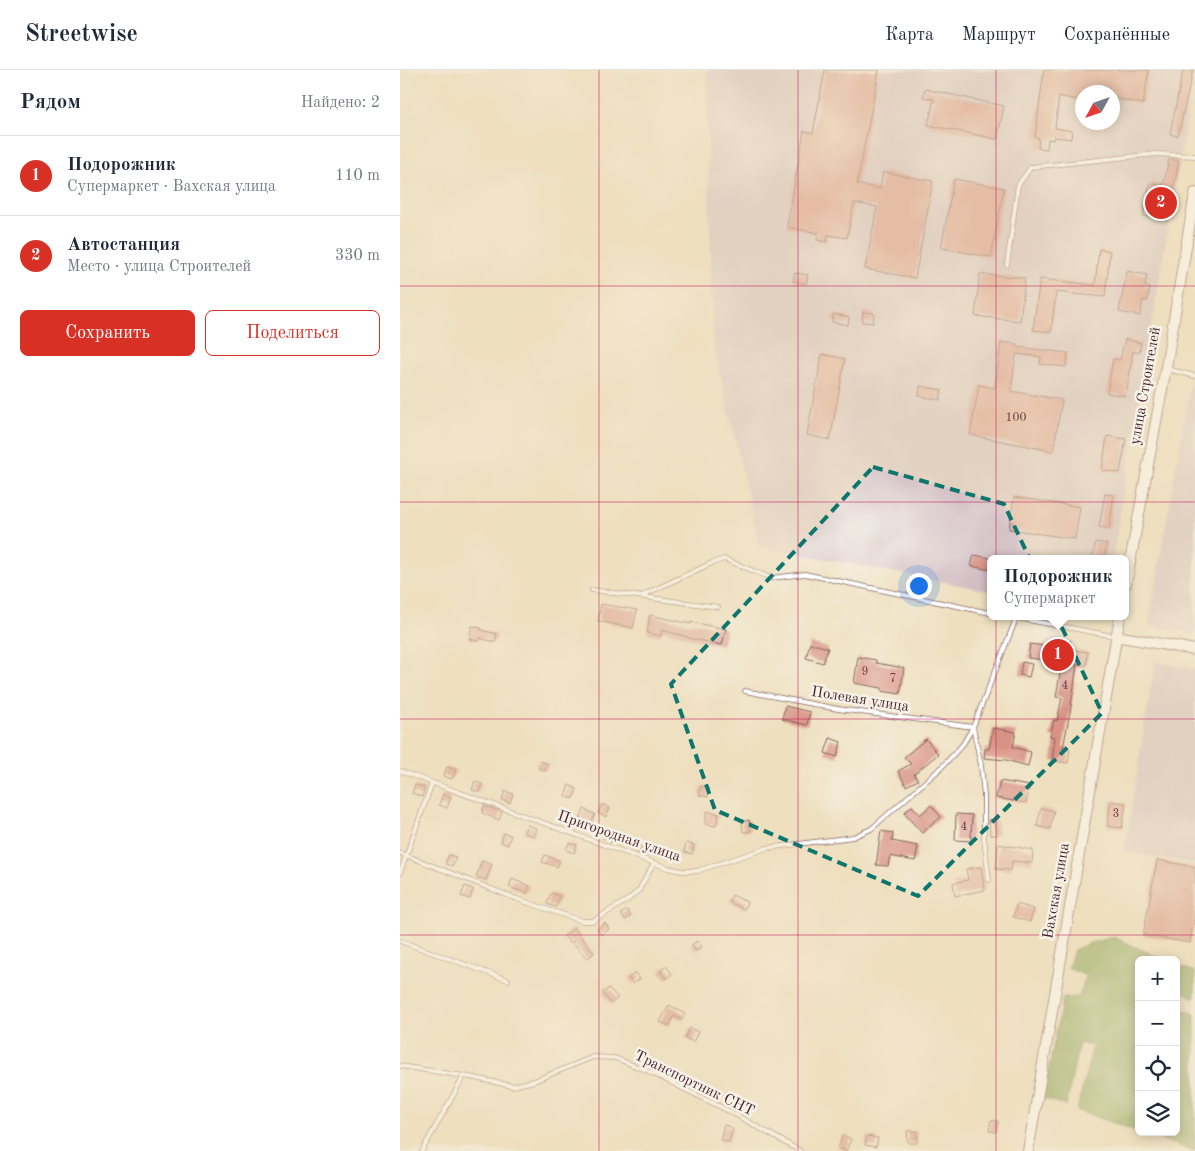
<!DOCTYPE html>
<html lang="ru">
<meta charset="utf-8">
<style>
:root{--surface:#fff;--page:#f2f2f3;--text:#1f2937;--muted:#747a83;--line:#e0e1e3;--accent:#d93025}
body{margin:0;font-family:"Old Standard TT",serif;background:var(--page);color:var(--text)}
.controls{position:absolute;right:15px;bottom:15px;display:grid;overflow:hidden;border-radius:8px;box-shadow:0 2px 12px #0003}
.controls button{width:45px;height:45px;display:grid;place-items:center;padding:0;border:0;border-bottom:1px solid var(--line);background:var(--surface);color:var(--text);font:25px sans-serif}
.compass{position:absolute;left:675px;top:15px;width:45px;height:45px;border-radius:50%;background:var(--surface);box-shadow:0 2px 12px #0003;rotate:230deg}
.you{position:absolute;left:518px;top:515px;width:18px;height:18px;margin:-12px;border:4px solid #fff;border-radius:50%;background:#1a73e8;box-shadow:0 0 0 8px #1a73e833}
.badge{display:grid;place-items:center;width:32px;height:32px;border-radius:50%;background:var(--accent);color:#fff;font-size:16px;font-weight:700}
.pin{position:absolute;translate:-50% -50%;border:2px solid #fff;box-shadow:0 1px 5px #0006}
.popup{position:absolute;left:587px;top:485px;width:142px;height:65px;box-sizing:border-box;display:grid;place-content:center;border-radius:8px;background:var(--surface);filter:drop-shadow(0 1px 4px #0005);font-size:16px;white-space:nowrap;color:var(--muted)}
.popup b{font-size:19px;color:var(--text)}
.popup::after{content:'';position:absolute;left:50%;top:100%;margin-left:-10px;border:10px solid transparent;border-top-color:var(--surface)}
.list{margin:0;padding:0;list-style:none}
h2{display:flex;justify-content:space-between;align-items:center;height:65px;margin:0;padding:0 20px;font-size:21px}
h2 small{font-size:16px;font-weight:400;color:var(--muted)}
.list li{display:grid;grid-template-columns:32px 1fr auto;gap:15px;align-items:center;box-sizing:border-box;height:80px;padding:0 20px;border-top:1px solid var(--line)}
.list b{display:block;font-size:19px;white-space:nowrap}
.list p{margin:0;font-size:16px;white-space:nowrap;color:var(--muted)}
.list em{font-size:16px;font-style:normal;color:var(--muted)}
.actions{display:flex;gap:10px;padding:15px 20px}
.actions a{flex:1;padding:11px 0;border:1px solid var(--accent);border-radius:8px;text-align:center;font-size:18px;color:var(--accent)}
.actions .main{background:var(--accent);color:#fff}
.icon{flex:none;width:28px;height:28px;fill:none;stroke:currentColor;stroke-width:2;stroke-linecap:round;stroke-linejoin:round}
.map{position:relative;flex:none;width:795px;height:1081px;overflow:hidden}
header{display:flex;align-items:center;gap:30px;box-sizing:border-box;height:70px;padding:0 25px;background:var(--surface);border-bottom:1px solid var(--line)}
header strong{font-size:24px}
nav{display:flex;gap:28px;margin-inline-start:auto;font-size:18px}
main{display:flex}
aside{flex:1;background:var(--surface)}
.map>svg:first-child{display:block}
.industrial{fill:#d2bec4;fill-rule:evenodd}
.forest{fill:#86a559;stroke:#686242}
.building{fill:#d99385}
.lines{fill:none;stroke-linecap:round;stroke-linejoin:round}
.lane-casing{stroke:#83625e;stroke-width:5.5}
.secondary-casing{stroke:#83625e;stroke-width:12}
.lane{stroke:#fff;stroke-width:4}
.secondary{stroke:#fff;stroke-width:10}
.marked{fill:none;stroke:#0f766e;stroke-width:4;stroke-dasharray:10 6;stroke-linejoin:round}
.grid{fill:none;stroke:#c2185b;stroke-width:1;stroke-opacity:0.55}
.labels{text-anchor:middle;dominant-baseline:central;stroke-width:5;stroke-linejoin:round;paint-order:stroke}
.number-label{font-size:12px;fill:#6e3c42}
.street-label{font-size:15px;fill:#4a1f2b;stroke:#f7f3e8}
</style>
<header>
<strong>Streetwise</strong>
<nav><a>Карта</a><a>Маршрут</a><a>Сохранённые</a></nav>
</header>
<main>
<aside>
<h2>Рядом<small>Найдено: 2</small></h2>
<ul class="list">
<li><span class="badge">1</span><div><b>Подорожник</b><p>Супермаркет · Вахская улица</p></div><em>110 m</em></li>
<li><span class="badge">2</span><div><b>Автостанция</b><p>Место · улица Строителей</p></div><em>330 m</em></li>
</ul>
<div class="actions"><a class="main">Сохранить</a><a>Поделиться</a></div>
</aside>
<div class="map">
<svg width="795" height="1081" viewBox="0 0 795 1081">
<rect width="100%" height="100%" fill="#f7f3e8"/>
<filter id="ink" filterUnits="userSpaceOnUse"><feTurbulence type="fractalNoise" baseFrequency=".02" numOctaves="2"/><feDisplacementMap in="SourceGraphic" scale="10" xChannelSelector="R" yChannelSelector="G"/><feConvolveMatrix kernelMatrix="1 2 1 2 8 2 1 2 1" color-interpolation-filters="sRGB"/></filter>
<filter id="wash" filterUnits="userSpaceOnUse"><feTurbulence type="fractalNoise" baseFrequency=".0096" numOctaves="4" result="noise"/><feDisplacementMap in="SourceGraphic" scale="20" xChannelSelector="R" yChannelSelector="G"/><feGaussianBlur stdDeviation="1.12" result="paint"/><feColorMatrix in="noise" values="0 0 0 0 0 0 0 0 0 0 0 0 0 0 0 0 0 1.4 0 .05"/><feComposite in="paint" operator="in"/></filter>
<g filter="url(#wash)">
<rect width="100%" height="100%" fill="#eedfbe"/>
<g class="industrial">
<path d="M306,0H795L712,489H590V521L359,476L313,272ZM682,22H712V52H682Z"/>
<path d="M795,289V563L748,556Z"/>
<path d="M755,592L795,599V794L724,782Z"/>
</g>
<g class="forest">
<path d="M714,867L764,890H739V1062L677,1040L693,976L679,973L666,1036L643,1028L663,928L679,927L686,906L668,898L674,880L687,874Z"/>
<path d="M776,895L795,902V928L776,919Z"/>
<path d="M776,937L795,944V1081L739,1062H776Z"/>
</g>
<g id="blocks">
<g class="building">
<path d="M425,0H479L457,114L480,119L483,102L533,111L515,208L465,199L477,137L454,133L447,168L428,165L427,172L417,170L418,163L387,157L404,61L413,63Z"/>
<path d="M644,0H749L743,34L712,28V22H682V31L659,26L655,58L672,61L671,69L654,67L653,70L648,69L647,79L638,78L639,68L635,67Z"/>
<path d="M783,0H793L778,66L770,64Z"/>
<path d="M525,19L604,36L597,69L528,55L534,29L523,27Z"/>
<path d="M769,89L779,91L767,151L743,146L750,113L763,116Z"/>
<path d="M554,109L604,118L591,187L541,178Z"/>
<path d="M699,179L710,181L705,227L656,222L651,262L633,260L640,209L695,215Z"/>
<path d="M727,201L747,205L745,217L750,218L747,231L743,230L740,246L719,242Z"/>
<path d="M395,203L408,205L406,214L393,211Z"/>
<path d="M580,204L625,208L620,251L575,246Z"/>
<path d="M463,242L474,243L473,253L462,252Z"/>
<path d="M433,244L449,247L448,255L432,252Z"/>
<path d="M725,269L741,273L739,283L733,281L726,326L707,323L713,289L720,290Z"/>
<path d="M601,272L617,274V277L668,283L666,297L640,294L641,287L616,284L611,321L662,330L653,381L570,365L579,315L595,318Z"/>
<path d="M422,284L445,289L430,370L407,365Z"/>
<path d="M520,316L542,320L540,330L519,326Z"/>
<path d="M707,366L726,369L720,403L702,400Z"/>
<path d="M705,424L714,425L709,459L699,457Z"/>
<path d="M614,427L680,437L675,469L609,459Z"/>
<path d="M696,472L707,474L704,489H692Z"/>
<path d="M574,485L590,488V500L571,496Z"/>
<path d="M201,534L237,540L233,558L198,551Z"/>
<path d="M250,545L291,554V552L326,559L322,575L288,568V567L262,560L261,566L247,563Z"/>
<path d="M72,556L81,558V560L97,564L95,572L79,568L78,571L69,569Z"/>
<path d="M410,573L428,578L423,593L406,588Z"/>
<path d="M630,574L688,582L686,596L677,594L671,637L663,678L670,679L668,693L652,691L655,667L650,666L654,650L657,651L662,628L656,627L662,592L628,588Z"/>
<path d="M458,587L476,590V593L504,598L500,624L482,621V618L454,613Z"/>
<path d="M622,592L632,594L629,607L620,605Z"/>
<path d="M385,636L410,642L407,655L382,649Z"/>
<path d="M593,658L616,662L613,677L631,682L628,696L606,690L584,688L585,679H589Z"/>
<path d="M430,668L441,672L437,687L425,683Z"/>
<path d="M526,669L538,684L514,704L518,710L506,716L498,701L511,694L504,687Z"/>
<path d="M141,691L148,694L145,701L138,698Z"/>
<path d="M47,697L56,700L52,709L43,706Z"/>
<path d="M75,711L82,714L79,722L72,720Z"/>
<path d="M600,711L630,716L626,733L596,728Z"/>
<path d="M15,715L25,718L22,727L12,723Z"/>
<path d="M169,715L177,719L173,729L165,726Z"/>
<path d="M301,716L309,718L308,727L299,725Z"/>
<path d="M105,721L113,724L110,733L102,730Z"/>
<path d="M43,724L51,727L47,738L39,735Z"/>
<path d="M711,731L726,733L722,758L707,756Z"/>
<path d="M202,734L210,738L206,747L198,743Z"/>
<path d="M531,735L541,747L522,763L504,743L512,736L520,745Z"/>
<path d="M84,736L102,742L99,750L82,743Z"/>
<path d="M641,738L654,741L650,759L637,756Z"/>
<path d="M184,739L195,744L190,756L179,751Z"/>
<path d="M307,741L319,744L316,756L305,754Z"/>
<path d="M556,744L572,745L571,771L555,770Z"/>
<path d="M596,749L598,765H590L589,750Z"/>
<path d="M349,750L351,761L343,762L342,752Z"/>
<path d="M127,755L136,758L134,766L124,763Z"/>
<path d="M481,761L493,763L492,771L518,776L515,791L490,786L488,796L476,795Z"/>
<path d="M206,762L216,766L213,773L203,768Z"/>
<path d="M104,763L111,765L108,775L101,772Z"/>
<path d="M239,770L250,775L247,784L235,779Z"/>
<path d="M169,773L177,775L174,783L166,780Z"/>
<path d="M286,773L294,775L292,784L284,782Z"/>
<path d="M598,774L633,780L632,793L612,791L611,800L596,799Z"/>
<path d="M49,785L56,787L53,796L45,794Z"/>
<path d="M145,785L160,791L157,797L142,792Z"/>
<path d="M757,790L795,797V842L790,873L743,865Z"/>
<path d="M82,791L92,794L86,810L76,807Z"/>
<path d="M581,797L585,820L555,826L553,813L568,810L566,799Z"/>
<path d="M112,809L130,816L127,823L109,817Z"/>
<path d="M65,816L73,819L70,829L61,826Z"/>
<path d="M151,823L160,826L156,837L147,834Z"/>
<path d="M332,825L347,832L344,839L329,832Z"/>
<path d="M617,834L634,839L630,852L613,847Z"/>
<path d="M227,840L231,846L225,850L221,844Z"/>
<path d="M205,853L209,859L201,865L197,859Z"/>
<path d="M174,858L194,883L187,889L172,871L170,873L164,866Z"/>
<path d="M297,871L302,877L296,881L291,875Z"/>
<path d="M266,896L272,904L266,909L260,901Z"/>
<path d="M235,903L240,909L233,914L229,908Z"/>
<path d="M209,918L218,928L211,934L202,923Z"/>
<path d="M269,935L285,944L282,950L274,946L269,956L260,952Z"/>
<path d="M290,958L298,962L293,972L285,968Z"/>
<path d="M591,1050L598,1051L596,1062L589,1061Z"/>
<path d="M324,1055L333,1058L329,1072L320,1070Z"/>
<path d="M507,1061H517V1073H508Z"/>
<path d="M443,1065L451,1069L446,1081L438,1078Z"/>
<path d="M467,1066L478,1068L476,1077L465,1075Z"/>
</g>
</g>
</g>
<g filter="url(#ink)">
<use href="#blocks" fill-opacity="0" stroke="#83625e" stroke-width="1"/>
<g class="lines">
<g class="lane-casing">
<g id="lane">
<path d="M607,195L618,115L631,97L756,84L795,86"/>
<path d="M767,299L795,306"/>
<path d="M192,520L318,537"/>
<path d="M241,526L312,493L324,489L371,508L405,504L590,543"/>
<path d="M606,546L714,566"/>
<path d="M345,621L438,639L573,657L581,695L584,727V768L589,810"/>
<path d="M0,701L268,798L282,801H297L367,778L453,767L471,759L541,698L563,674L573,657L616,549"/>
<path d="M0,783L117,829L182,851H193L229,829L239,820L254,793"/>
<path d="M0,803L32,713"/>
<path d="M0,871L108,910"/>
<path d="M0,996L70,1007L113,1016L134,1011L193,987L215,988L248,1001L331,1042L400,1081"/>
<path d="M22,1081L64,1006"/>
</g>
</g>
<g class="secondary-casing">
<g id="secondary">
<path d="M726,514L765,303L795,123"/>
<path d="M716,566L795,580"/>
<path d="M628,1081L720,546"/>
</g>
</g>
<use href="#lane" class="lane"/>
<use href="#secondary" class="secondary"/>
</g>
</g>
<path d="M0 0H795V1081H0ZM473,397L604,434L702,643L518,826L315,740L271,614Z" fill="#eedfbe" fill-opacity=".55" fill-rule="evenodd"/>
<path class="marked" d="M473,397L604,434L702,643L518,826L315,740L271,614Z"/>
<path class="grid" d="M199,0V1081M398,0V1081M596,0V1081M0,216H795M0,432H795M0,649H795M0,865H795"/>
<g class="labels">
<g class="number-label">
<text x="616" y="348">100</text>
<text x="465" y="602">9</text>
<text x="493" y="609">7</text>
<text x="665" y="616">4</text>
<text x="716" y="744">3</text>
<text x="564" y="757">4</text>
</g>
<g class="street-label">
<text transform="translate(746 316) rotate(-80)">улица Строителей</text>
<text transform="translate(460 630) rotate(9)">Полевая улица</text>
<text transform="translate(219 767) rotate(19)">Пригородная улица</text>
<text transform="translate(657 821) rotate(-80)">Вахская улица</text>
<text transform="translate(294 1014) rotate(26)">Транспортник СНТ</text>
</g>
</g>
</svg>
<div class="controls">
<button>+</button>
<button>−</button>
<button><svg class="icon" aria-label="locate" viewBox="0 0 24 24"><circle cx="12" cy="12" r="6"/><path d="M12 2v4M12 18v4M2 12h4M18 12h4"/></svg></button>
<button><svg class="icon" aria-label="layers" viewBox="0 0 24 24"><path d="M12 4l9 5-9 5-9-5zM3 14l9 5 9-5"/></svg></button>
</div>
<svg class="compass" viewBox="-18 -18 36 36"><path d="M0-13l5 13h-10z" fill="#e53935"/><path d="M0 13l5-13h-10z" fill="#747a83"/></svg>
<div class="you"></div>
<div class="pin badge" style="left:658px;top:585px">1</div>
<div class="popup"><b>Подорожник</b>Супермаркет</div>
<div class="pin badge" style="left:761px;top:133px">2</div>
</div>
</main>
